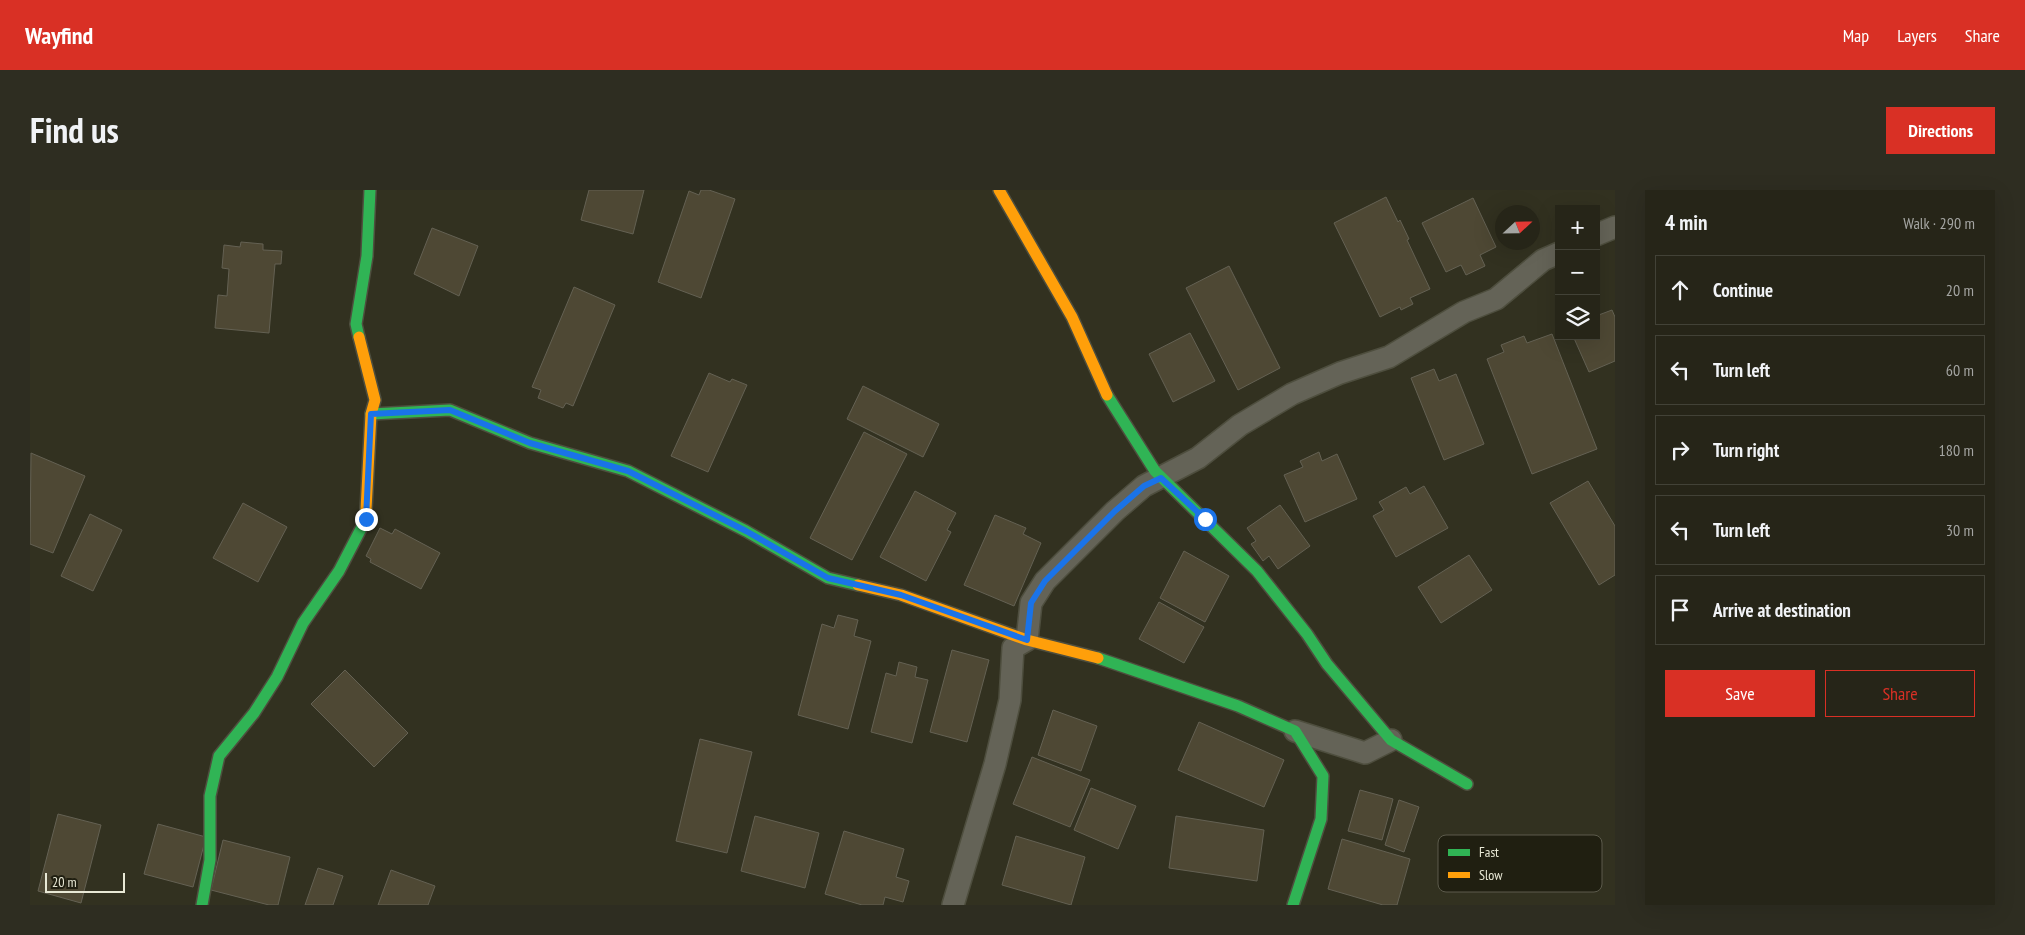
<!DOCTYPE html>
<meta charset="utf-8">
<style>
:root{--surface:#262518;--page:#2e2d21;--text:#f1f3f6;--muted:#a4a5a2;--line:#424237;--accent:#d93025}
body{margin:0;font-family:"PT Sans Narrow",sans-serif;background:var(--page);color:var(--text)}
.controls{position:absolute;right:15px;top:15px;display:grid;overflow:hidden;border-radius:0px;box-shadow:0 5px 20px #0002}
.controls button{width:45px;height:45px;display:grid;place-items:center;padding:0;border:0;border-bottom:1px solid var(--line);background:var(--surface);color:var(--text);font:25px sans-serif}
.compass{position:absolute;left:1465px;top:15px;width:45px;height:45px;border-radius:50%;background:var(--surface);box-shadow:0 5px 20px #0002;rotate:68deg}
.scale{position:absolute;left:15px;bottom:12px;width:80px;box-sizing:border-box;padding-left:5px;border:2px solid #e8e8d5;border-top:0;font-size:14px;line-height:18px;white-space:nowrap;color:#e8e8d5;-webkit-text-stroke:4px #201f11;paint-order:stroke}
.stop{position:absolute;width:15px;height:15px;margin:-11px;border:4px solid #1a73e8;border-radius:50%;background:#fff}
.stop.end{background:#1a73e8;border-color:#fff;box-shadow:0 1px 5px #0008}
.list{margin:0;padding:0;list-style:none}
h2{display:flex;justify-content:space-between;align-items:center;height:65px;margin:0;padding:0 20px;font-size:21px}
h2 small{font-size:16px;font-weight:400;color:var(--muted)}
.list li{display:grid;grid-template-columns:32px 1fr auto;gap:15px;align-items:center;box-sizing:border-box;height:70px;margin:0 10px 10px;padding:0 10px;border:1px solid var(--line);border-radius:0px}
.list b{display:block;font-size:19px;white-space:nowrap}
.list em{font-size:16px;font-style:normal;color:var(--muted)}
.actions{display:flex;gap:10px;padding:15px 20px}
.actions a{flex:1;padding:11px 0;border:1px solid var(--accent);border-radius:0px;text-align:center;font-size:18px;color:var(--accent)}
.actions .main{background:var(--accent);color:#fff}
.icon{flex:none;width:28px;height:28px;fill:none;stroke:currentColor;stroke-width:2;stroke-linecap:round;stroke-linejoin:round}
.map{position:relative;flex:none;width:1585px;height:715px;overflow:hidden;border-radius:0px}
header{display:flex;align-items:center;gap:30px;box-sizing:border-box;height:70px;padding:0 25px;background:var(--accent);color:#fff}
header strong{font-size:24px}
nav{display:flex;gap:28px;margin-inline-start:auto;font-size:18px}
.intro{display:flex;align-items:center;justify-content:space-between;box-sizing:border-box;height:120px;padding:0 30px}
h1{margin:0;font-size:35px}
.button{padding:12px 22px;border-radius:0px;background:var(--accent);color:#fff;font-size:18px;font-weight:700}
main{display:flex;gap:30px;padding:0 30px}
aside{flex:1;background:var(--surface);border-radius:0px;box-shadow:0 5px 20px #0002}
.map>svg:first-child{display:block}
.building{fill:#4e4834;stroke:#646153}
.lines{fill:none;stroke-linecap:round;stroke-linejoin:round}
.street-casing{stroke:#4e4e3e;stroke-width:24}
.fast-casing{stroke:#4e4e3e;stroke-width:14}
.slow-casing{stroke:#4e4e3e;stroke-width:14}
.street{stroke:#646357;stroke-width:21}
.fast{stroke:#30b455;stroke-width:11}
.slow{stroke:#ff9f0a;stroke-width:11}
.route{stroke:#1a73e8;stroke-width:6}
.key{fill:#201f11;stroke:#5c5b4c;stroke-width:1}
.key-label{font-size:14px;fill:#e8e8d5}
</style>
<header>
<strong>Wayfind</strong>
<nav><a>Map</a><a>Layers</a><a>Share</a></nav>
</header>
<div class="intro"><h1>Find us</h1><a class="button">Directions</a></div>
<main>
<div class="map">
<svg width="1585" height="715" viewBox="0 0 1585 715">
<rect width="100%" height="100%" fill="#323120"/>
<g class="building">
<path d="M559,0H614L603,44L551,30Z"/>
<path d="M671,0H679L705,9L671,108L628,92L659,1L669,5Z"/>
<path d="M1356,7L1368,32L1370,30L1379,49L1377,50L1400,99L1380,108L1383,114L1371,120L1370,117L1350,127L1304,33Z"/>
<path d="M1443,8L1466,57L1450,65L1455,76L1436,85L1431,75L1416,82L1392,33Z"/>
<path d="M402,38L448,56L429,106L384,84Z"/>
<path d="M211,52L233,54V60L252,61L251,74H245L239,143L185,138L188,105L197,106L199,79L192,78L194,55L210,57Z"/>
<path d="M1199,76L1250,178L1208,200L1156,98Z"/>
<path d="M544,97L585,115L543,216L536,213L533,218L508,208L511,200L502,197Z"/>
<path d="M1582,120L1585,127V171L1559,182L1543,146H1566V126Z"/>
<path d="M1160,143L1185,191L1143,212L1119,164Z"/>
<path d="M1522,144L1567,259L1502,284L1457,169L1474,162L1471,155L1494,146L1497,153Z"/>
<path d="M1404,179L1409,191L1426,184L1454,254L1414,270L1381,188Z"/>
<path d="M679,183L700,192L702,189L717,195L678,282L641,266Z"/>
<path d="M833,196L909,234L893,267L817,229Z"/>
<path d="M834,242L877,264L822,370L780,348Z"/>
<path d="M1289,262L1292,271L1307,264L1327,309L1275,332L1254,285L1273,277L1270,271Z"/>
<path d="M1,263L55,286L23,363L0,354Z"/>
<path d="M1558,291L1585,336V385L1569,395L1520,313Z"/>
<path d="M1394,296L1418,338L1366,367L1343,326L1354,320L1349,312L1376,297L1380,304Z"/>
<path d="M885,301L926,323L917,340L921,342L896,391L850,367Z"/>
<path d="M213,313L257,337L228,392L183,368Z"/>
<path d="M1250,315L1280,356L1248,379L1239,366L1233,371L1221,354L1226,351L1217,338Z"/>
<path d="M60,324L92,340L63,401L31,386Z"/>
<path d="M965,325L996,338L993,344L1011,353L984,416L934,395Z"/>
<path d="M350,338L362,344L365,339L410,363L391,399L340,372L341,369L336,366Z"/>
<path d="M1154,361L1199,386L1175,432L1130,408Z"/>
<path d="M1439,365L1462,400L1411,433L1388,397Z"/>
<path d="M1129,412L1174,437L1154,473L1109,449Z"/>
<path d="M808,425L828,430L824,446L841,451L818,539L768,525L792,434L804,438Z"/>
<path d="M922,460L959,470L937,552L900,542Z"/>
<path d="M869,472L887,477L885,487L898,490L882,553L841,542L856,483L866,486Z"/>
<path d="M315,480L378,543L344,577L281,514Z"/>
<path d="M1023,520L1067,536L1051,581L1008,565Z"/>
<path d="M1169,532L1254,570L1234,617L1148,580Z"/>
<path d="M670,549L722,562L697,663L646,651Z"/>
<path d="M1002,567L1060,590L1040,637L983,614Z"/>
<path d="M1061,598L1106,616L1088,659L1044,640Z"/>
<path d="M1330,600L1363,609L1352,650L1318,641Z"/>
<path d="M1369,610L1389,617L1374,662L1355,655Z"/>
<path d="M28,624L71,635L51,713L8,701Z"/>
<path d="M725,626L789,643L775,698L711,681Z"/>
<path d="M1146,626L1234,640L1227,691L1139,678Z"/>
<path d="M128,634L176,647L163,697L114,684Z"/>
<path d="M814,641L874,659L866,687L879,691L873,712L855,707L853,715H832L795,704Z"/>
<path d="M986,646L1055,667L1041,715L972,695Z"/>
<path d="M1312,649L1380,669L1367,715H1353L1298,699Z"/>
<path d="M193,650L260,667L248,715H239L181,700Z"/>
<path d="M288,678L313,686L303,715H275Z"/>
<path d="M361,680L405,696L398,715H348Z"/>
</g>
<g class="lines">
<g class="street-casing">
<g id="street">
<path d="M1566,45L1585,37"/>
<path d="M1265,541L1335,563L1361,550"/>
<path d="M923,715L965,574L980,510L983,458L997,450L1001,413L1015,391L1085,321L1114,296L1168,268L1210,235L1262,204L1310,183L1359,167L1434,122L1466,109L1513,70L1529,63"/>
</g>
</g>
<g class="fast-casing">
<g id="fast">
<path d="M329,147L326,134L337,66L340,0"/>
<path d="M1077,205L1125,281L1227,381L1277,444L1297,474L1361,550L1437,594"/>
<path d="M341,224L420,220L500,253L598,281L716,341L798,388L828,395"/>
<path d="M1068,468L1208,516L1265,541L1293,586L1291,629L1263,715"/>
<path d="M172,715L180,670V606L189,566L224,523L247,487L273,433L309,381L336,329V320"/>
</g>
</g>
<g class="slow-casing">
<g id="slow">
<path d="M969,0L1042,127L1077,205"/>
<path d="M329,147L345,210L341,224L336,320"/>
<path d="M828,395L871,405L997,450L1068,468"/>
</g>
</g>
<use href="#street" class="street"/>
<use href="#fast" class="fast"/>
<use href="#slow" class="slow"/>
</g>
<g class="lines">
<path class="route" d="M336,329L341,224L420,220L500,253L598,281L716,341L798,388L871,405L997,450L1001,413L1015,391L1085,321L1114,296L1131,288L1175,329"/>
</g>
<rect x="1408" y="645" width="164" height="57" rx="8" class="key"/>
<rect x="1418" y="659" width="22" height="7" fill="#30b455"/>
<rect x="1418" y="682" width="22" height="6" fill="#ff9f0a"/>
<g class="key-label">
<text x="1449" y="667">Fast</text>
<text x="1449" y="690">Slow</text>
</g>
</svg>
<div class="controls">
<button>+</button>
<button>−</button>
<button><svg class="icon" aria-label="layers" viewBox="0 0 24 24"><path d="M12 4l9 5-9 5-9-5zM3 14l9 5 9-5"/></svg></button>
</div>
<svg class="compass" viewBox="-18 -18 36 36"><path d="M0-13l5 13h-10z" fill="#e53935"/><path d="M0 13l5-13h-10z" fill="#a4a5a2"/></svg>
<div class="scale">20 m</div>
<div class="stop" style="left:1175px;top:329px"></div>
<div class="stop end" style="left:336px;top:329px"></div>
</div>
<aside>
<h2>4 min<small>Walk · 290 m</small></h2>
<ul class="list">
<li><svg class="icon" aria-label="ahead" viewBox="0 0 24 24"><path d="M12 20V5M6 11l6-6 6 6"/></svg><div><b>Continue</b></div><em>20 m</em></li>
<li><svg class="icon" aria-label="left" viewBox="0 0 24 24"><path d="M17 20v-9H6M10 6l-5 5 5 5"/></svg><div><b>Turn left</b></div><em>60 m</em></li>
<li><svg class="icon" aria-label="right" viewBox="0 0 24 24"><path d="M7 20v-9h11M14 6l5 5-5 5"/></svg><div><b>Turn right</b></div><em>180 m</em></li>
<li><svg class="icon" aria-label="left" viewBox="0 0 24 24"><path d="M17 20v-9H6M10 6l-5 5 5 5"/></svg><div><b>Turn left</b></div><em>30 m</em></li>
<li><svg class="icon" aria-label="arrive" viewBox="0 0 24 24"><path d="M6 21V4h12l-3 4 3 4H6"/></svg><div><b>Arrive at destination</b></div></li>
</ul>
<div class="actions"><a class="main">Save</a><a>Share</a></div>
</aside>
</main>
